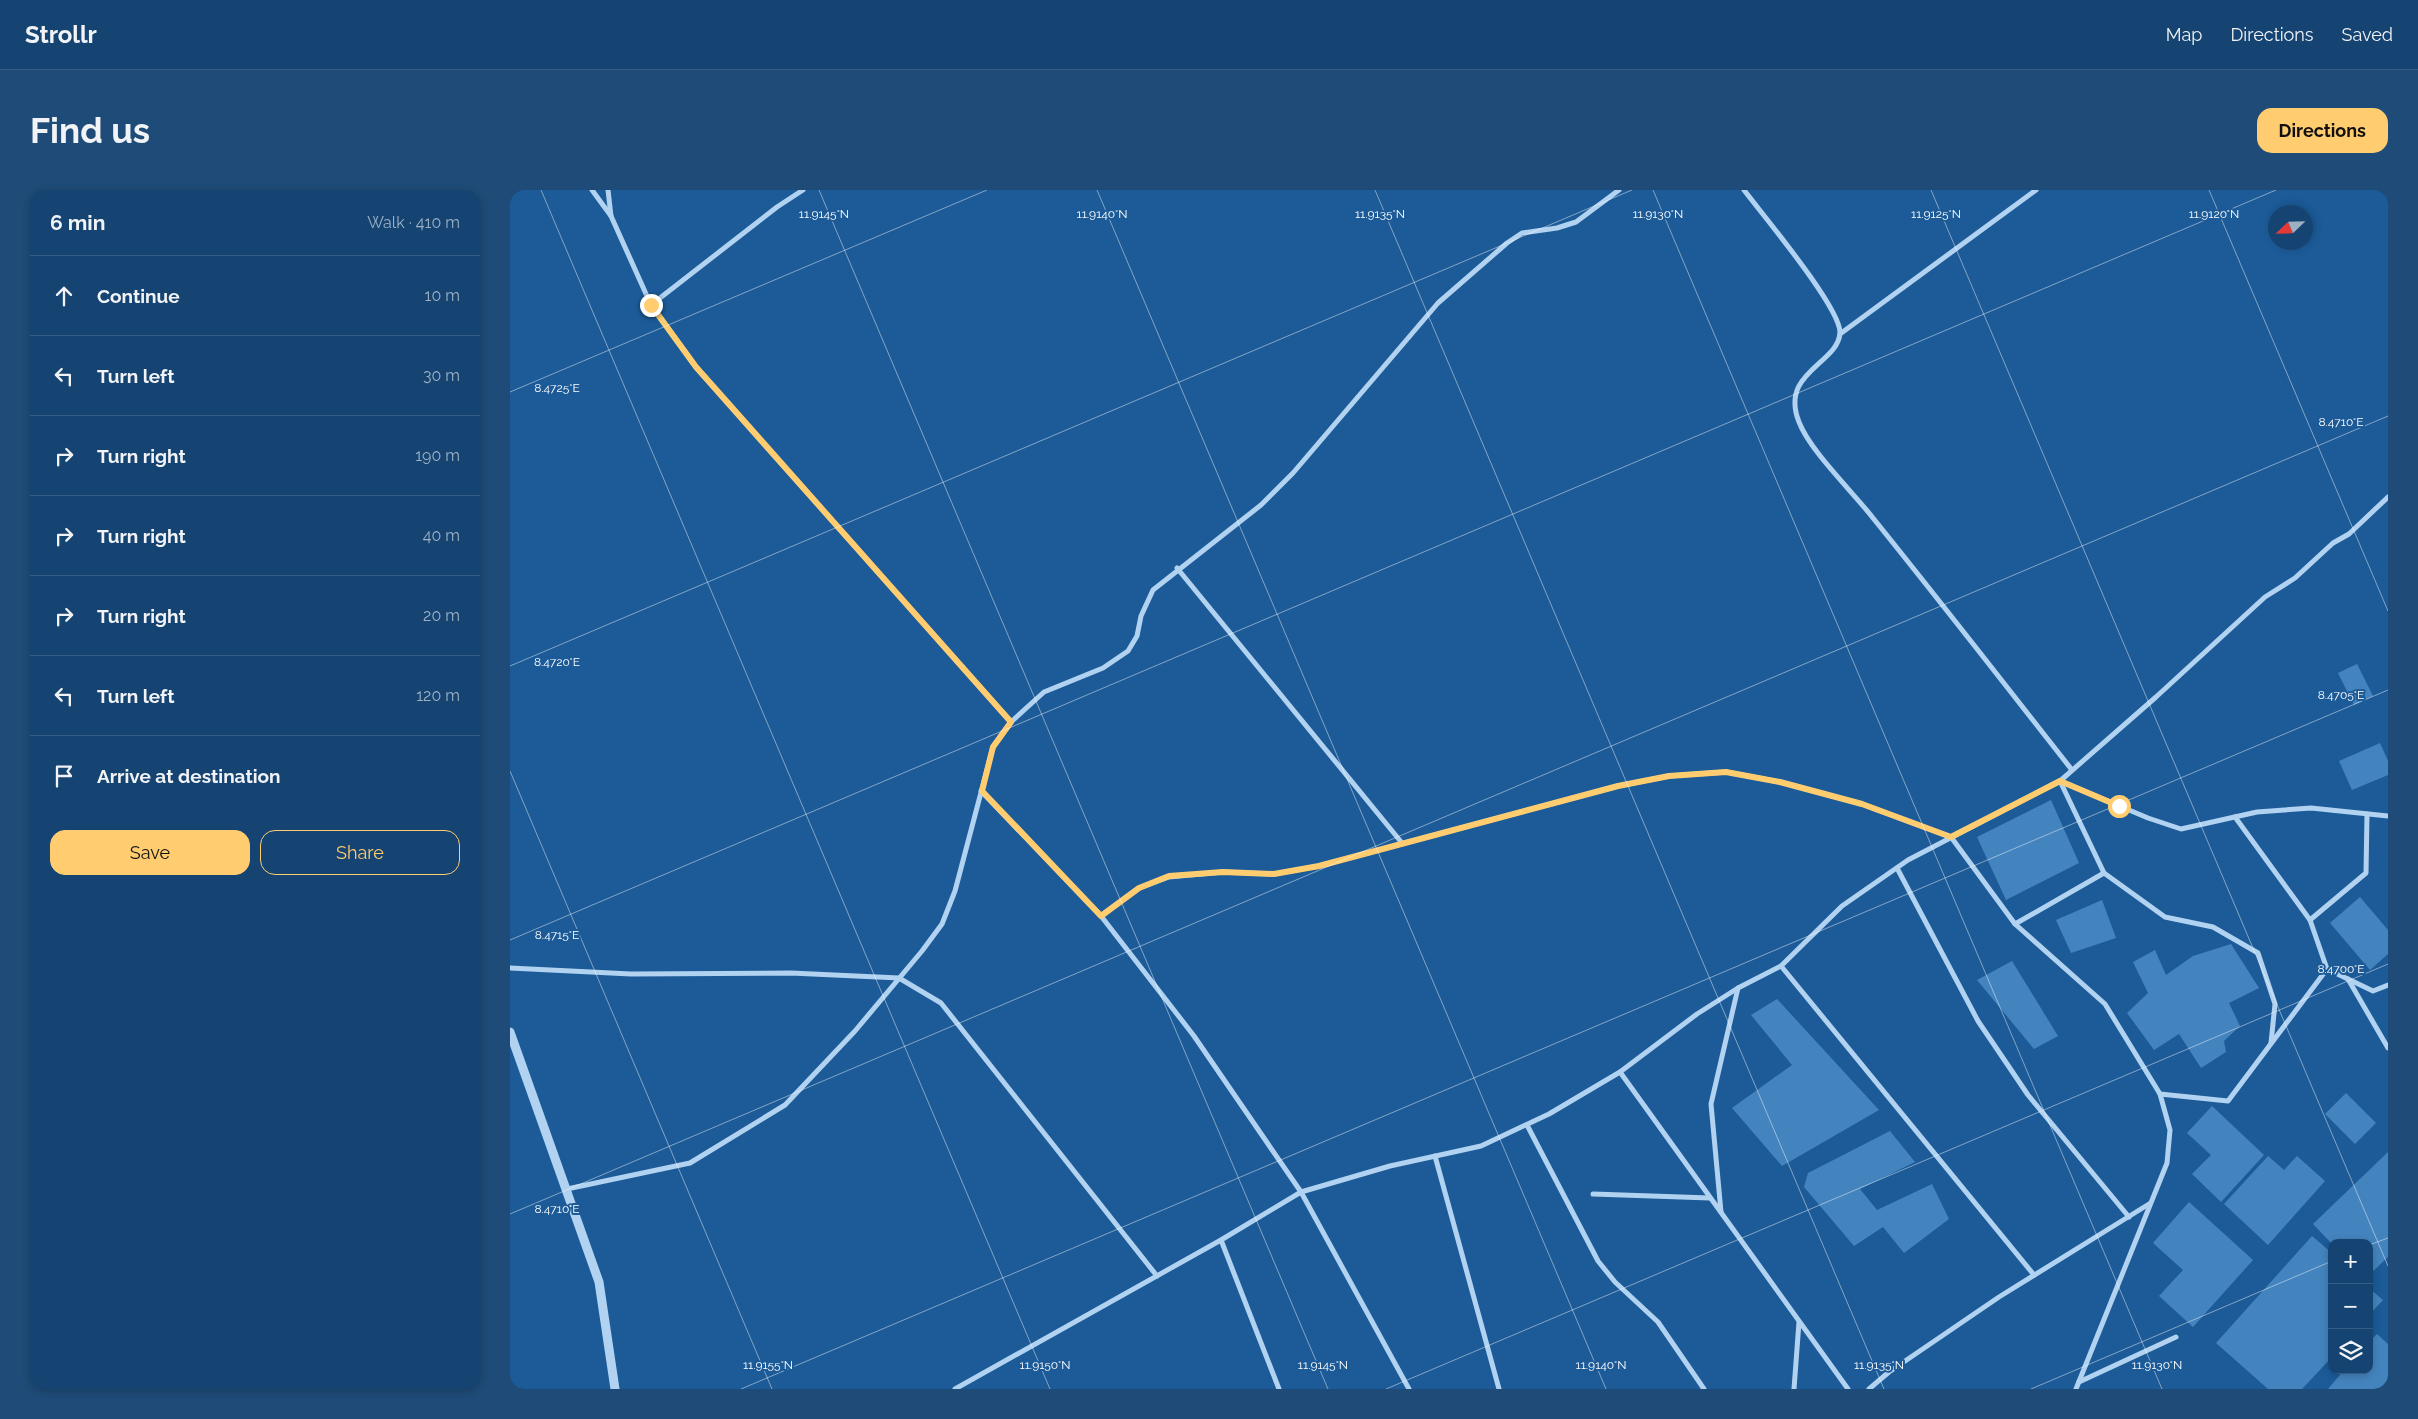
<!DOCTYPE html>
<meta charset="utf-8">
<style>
:root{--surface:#154472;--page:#1e4b77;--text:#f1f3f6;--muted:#9db0c4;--line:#345c84;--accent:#ffcc70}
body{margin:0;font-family:Raleway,sans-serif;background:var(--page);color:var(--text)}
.controls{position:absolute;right:15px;bottom:15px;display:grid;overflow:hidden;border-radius:10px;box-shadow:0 2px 8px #0003}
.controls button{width:45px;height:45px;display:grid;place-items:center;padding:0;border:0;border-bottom:1px solid var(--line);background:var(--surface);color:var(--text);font:25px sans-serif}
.compass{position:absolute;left:1758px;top:15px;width:45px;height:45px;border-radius:50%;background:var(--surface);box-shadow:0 2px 8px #0003;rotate:247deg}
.stop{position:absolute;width:15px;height:15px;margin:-11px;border:4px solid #ffcc70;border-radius:50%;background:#fff}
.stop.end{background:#ffcc70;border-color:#fff;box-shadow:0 1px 5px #0008}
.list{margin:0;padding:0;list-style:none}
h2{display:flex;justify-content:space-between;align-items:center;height:65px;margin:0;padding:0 20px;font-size:21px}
h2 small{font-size:16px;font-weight:400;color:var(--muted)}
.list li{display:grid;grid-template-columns:32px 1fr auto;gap:15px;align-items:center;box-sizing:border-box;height:80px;padding:0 20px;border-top:1px solid var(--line)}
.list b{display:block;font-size:19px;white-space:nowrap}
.list em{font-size:16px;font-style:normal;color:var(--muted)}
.actions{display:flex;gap:10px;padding:15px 20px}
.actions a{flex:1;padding:11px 0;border:1px solid var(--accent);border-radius:15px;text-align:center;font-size:18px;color:var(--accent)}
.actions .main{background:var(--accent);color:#111}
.icon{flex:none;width:28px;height:28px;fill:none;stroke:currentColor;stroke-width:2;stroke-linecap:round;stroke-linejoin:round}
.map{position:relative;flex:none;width:1878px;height:1199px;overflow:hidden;border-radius:15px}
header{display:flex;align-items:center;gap:30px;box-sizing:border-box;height:70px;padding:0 25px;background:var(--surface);border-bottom:1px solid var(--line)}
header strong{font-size:24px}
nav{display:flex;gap:28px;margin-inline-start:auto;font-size:18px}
.intro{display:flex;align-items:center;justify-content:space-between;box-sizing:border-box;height:120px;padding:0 30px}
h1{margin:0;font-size:35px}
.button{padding:12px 22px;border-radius:15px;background:var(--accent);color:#111;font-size:18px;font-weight:700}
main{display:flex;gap:30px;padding:0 30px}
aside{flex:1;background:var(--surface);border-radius:15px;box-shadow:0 2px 8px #0003}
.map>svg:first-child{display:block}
.building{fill:#4484be}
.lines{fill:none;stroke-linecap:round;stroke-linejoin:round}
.minor{stroke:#b1d2f0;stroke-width:5}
.tertiary{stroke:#b1d2f0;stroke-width:9}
.route{stroke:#ffcc70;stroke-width:6}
.ticks{fill:none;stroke:#fff;stroke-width:1;stroke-opacity:0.45}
.ticks-label{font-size:12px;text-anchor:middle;fill:#fff;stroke:#1c5b98;stroke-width:4;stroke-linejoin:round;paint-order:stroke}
</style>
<header>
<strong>Strollr</strong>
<nav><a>Map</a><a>Directions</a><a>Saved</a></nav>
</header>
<div class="intro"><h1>Find us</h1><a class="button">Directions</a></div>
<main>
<aside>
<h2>6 min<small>Walk · 410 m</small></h2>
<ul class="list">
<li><svg class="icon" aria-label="ahead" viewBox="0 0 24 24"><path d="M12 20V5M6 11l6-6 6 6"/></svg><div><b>Continue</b></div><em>10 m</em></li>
<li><svg class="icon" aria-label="left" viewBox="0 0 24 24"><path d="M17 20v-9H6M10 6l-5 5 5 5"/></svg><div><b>Turn left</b></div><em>30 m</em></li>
<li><svg class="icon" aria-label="right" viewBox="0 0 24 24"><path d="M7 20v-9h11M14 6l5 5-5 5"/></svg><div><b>Turn right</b></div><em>190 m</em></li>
<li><svg class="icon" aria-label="right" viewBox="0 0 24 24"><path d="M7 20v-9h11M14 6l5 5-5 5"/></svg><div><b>Turn right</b></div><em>40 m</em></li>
<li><svg class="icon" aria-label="right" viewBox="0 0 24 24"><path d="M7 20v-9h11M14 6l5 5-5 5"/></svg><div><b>Turn right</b></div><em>20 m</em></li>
<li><svg class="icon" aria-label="left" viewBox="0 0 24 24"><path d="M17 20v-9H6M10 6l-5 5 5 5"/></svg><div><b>Turn left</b></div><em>120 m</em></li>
<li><svg class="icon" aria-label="arrive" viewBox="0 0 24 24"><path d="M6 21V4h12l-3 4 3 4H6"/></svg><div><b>Arrive at destination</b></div></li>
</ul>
<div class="actions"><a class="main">Save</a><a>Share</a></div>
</aside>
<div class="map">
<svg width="1878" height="1199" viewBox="0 0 1878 1199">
<rect width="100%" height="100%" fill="#1c5b98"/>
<g class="building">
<path d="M1847,474L1863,506L1844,515L1828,483Z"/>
<path d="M1870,553L1878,571V585L1842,600L1829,571Z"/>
<path d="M1541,610L1569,673L1496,710L1467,647Z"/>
<path d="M1850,707L1878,740V764L1860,780L1820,733Z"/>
<path d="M1592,710L1606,748L1561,763L1546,730Z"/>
<path d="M1721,754L1749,798L1719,813L1730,836L1714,851L1716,862L1691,878L1669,844L1644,860L1617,823L1638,803L1623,772L1645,760L1656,785L1683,766Z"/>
<path d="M1502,771L1548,846L1524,859L1467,790Z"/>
<path d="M1267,809L1369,920L1272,976L1222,918L1282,875L1241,825Z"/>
<path d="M1836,903L1866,933L1845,954L1815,924Z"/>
<path d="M1702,916L1754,965L1711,1012L1682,984L1701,965L1677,943Z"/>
<path d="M1380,941L1405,972L1350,999L1367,1020L1422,994L1439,1029L1394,1063L1373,1037L1344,1056L1294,997L1298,983Z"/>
<path d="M1878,962V1067L1859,1085V1053H1821L1803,1034Z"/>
<path d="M1758,966L1774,980L1787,966L1815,991L1758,1055L1714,1014Z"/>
<path d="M1679,1012L1743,1070L1683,1137L1649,1106L1673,1080L1643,1053Z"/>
<path d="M1802,1046L1822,1063V1167L1792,1199H1758L1706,1153Z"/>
<path d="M1859,1098L1873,1110L1859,1125Z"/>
<path d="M1867,1144L1878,1154V1199H1818L1834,1180H1859V1152Z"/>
</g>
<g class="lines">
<g class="minor">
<path d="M82,0L101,26L141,115L186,177L501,532"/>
<path d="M98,0L101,26"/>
<path d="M1234,0C1252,24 1331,118 1330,143C1328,174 1269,182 1289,232C1300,261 1343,302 1363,328C1430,411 1496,496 1562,580"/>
<path d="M141,115L267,17L293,0"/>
<path d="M1330,144L1526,0"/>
<path d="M667,378L892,653"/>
<path d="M1550,591L1594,683L1655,727L1703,737L1748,763L1765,814L1761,853"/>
<path d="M1550,591L1638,628L1671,639L1747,622L1801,618L1878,626"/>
<path d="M471,601L591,726L684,846L791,1002L899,1199"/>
<path d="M1857,624L1856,683L1800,730L1817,779L1863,801L1878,795"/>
<path d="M1725,627L1800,730"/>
<path d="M1387,678L1468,831L1518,905L1619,1027"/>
<path d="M591,726L629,698L659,687L713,682L764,684L809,676L1108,596L1159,586L1216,582L1270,592L1352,614L1441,647L1505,734L1595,814L1650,904L1660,940L1657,973L1566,1199"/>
<path d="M1505,734L1594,683"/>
<path d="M1271,776L1524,1085"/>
<path d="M0,778L121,784L281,783L389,788L431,813L647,1086"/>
<path d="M1838,789L1878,858"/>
<path d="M1110,882L1338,1199"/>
<path d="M1650,904L1718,911L1817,779"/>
<path d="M1017,935L1088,1071L1105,1092L1148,1132L1194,1199"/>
<path d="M925,966L989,1199"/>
<path d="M57,999L180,973L275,915L345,841L412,761L432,734L445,701L483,557L501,532L534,502L593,478L618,461L627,446L631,426L643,400L751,315L783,283L928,113L997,53L1012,43L1047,38L1066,32L1109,0"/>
<path d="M1083,1004L1200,1008"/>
<path d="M1211,1022L1201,914L1228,798"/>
<path d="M711,1050L769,1199"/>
<path d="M1569,1192L1666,1147"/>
<path d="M445,1199L711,1050L791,1002L880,976L971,956L1039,924L1110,882L1187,824L1228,798L1271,776L1332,716L1398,670L1550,591L1646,507L1755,407L1785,388L1823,353L1839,344L1878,307"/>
<path d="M1284,1199L1289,1132"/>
<path d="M1359,1199L1379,1182L1489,1107L1639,1014"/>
</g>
<path class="tertiary" d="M0,842L89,1092L105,1199"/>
</g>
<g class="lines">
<path class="route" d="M141,115L186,177L501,532L483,557L472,601L591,726L629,698L659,686L713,682L764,684L809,676L1108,596L1159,586L1216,582L1270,592L1352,614L1441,647L1550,591L1609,616"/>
</g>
<path class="ticks" d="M31,0L540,1199M309,0L818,1199M587,0L1096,1199M865,0L1374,1199M1143,0L1652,1199M1421,0L1878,1076M1699,0L1878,421M0,202L477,0M0,476L1122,0M0,581L262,1199M0,750L1766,0M0,1024L1878,226M1859,1055L1878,1048M231,1199L1878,500M876,1199L1878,774M1521,1199L1822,1071"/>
<g class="ticks-label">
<text x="314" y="28">11.9145°N</text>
<text x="592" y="28">11.9140°N</text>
<text x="870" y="28">11.9135°N</text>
<text x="1148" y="28">11.9130°N</text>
<text x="1426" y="28">11.9125°N</text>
<text x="1704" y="28">11.9120°N</text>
<text x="47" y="202">8.4725°E</text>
<text x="1831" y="236">8.4710°E</text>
<text x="47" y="476">8.4720°E</text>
<text x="1831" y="509">8.4705°E</text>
<text x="47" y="749">8.4715°E</text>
<text x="1831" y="783">8.4700°E</text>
<text x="47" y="1023">8.4710°E</text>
<text x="258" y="1179">11.9155°N</text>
<text x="535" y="1179">11.9150°N</text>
<text x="813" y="1179">11.9145°N</text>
<text x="1091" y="1179">11.9140°N</text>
<text x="1369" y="1179">11.9135°N</text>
<text x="1647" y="1179">11.9130°N</text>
</g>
</svg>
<div class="controls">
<button>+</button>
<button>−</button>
<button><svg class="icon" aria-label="layers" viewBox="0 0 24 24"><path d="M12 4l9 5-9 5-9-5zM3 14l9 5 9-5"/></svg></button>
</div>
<svg class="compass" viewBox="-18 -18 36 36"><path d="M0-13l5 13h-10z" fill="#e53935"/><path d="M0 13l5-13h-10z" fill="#9db0c4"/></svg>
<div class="stop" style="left:1609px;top:616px"></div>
<div class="stop end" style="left:141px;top:115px"></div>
</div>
</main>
